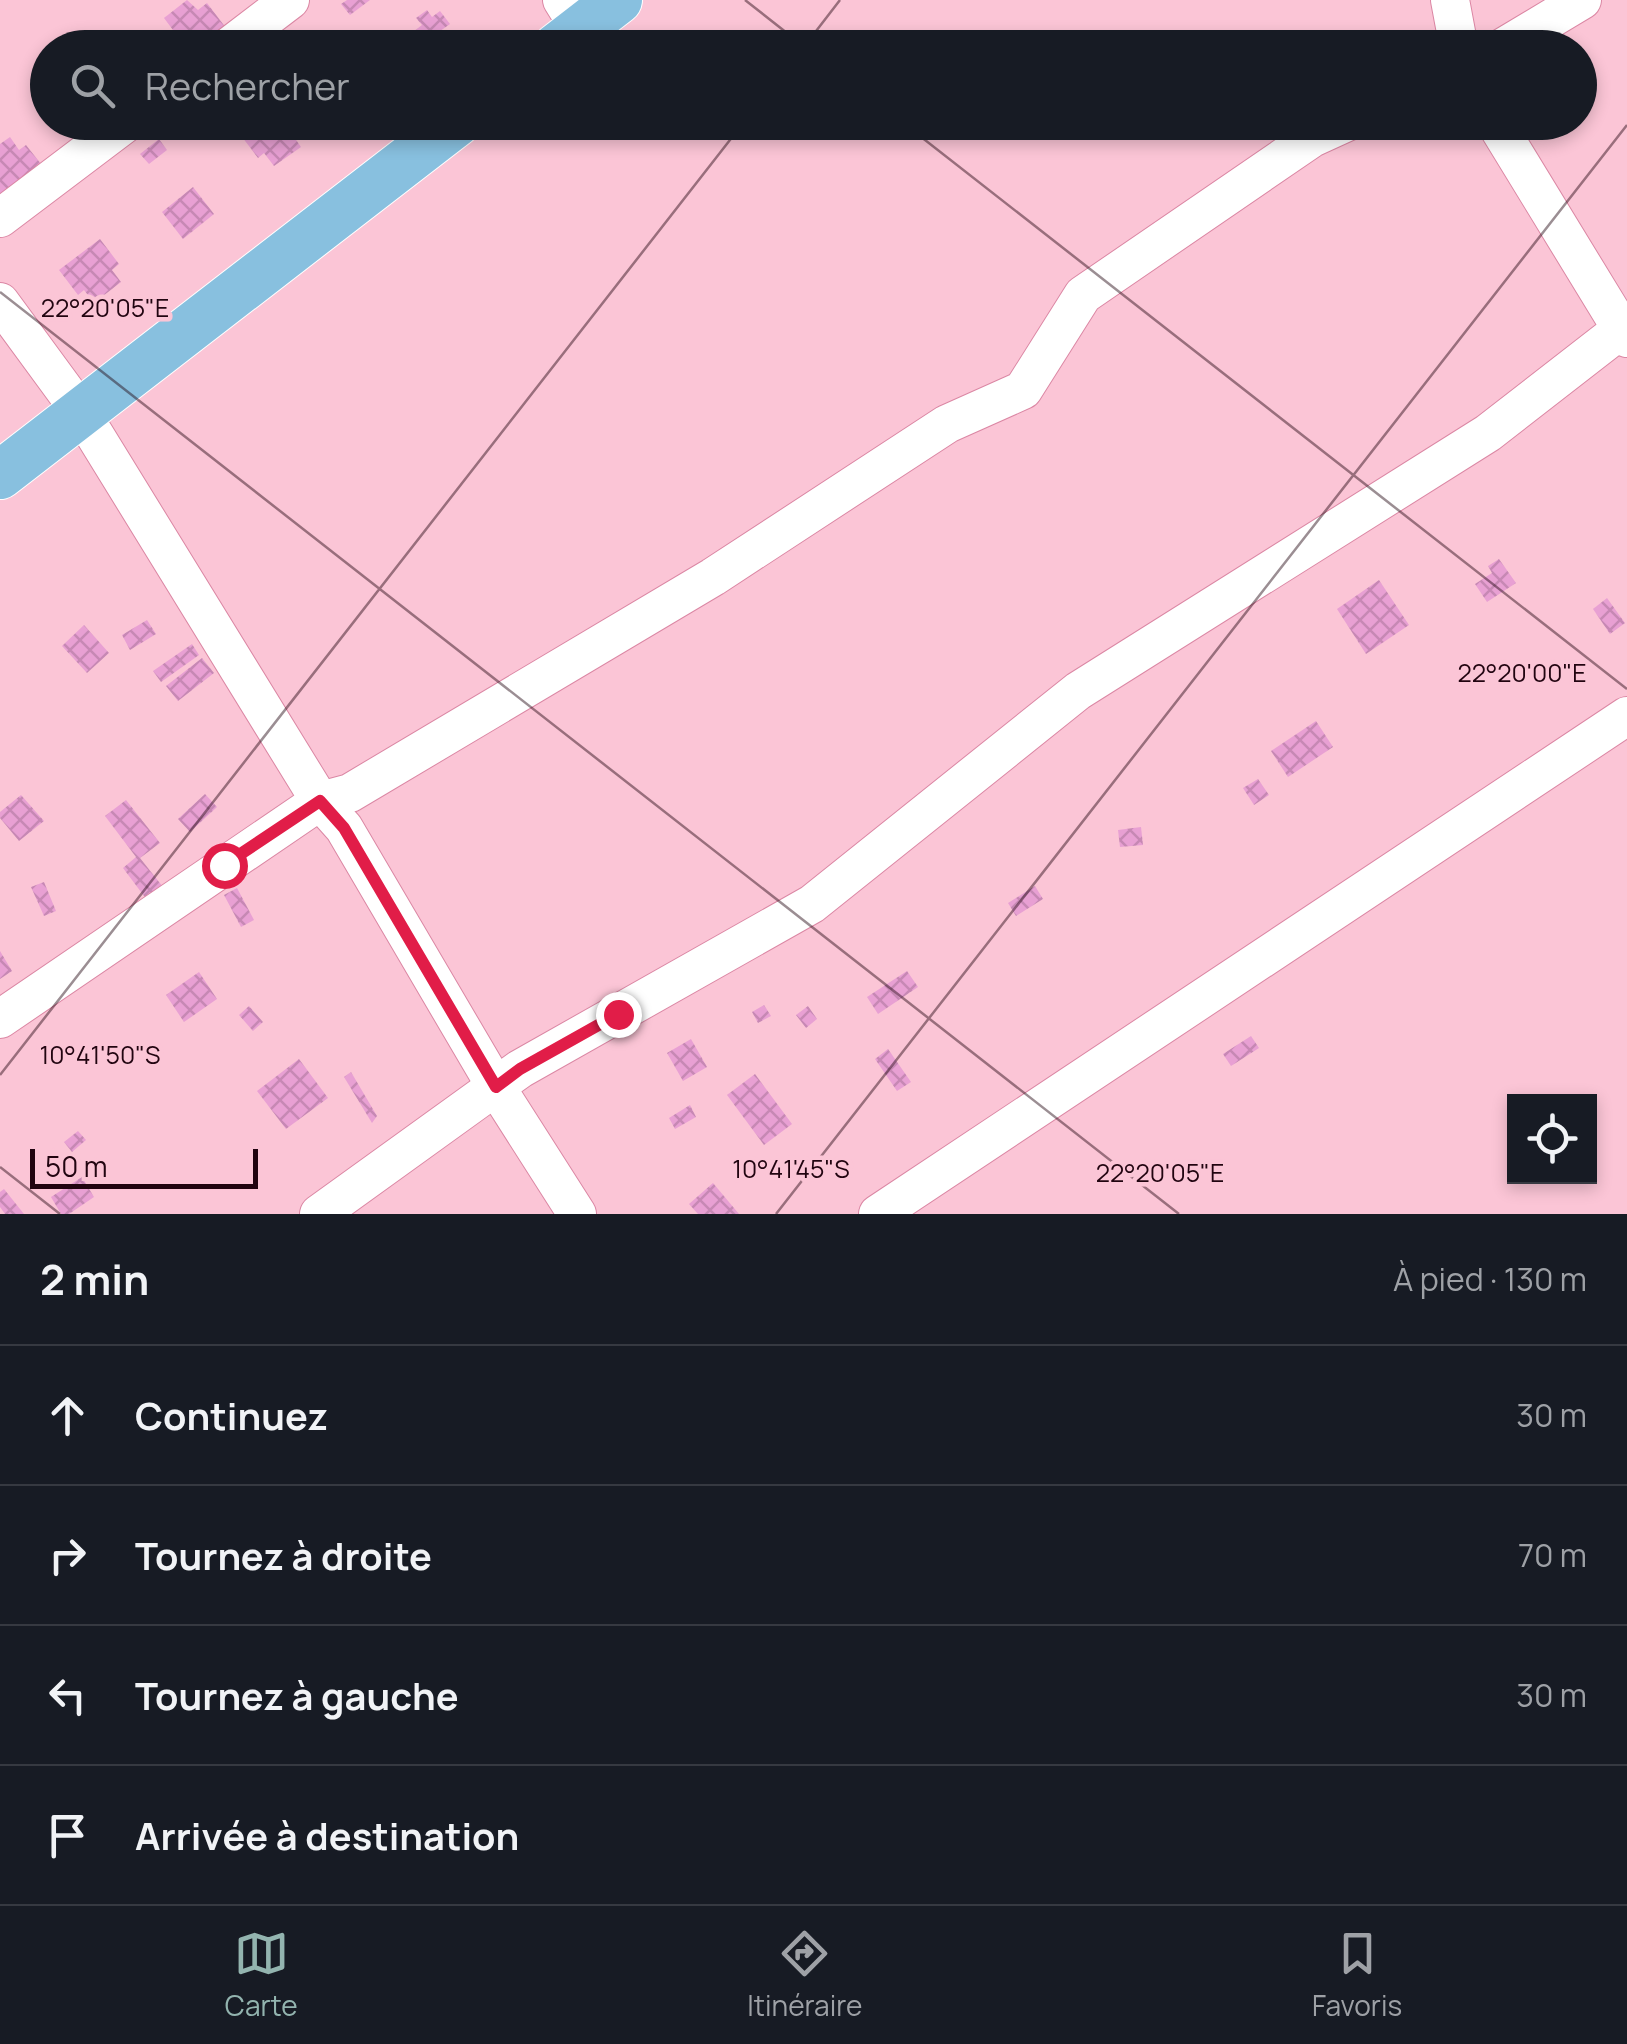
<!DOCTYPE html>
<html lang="fr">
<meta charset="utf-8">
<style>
:root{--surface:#171b24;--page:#20242c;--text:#f1f3f6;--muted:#9ea1a6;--line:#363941;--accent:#93b4af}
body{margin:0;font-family:Manrope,sans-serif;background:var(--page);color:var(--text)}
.controls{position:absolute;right:30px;bottom:30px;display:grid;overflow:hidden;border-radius:0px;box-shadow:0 5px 15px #0003}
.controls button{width:90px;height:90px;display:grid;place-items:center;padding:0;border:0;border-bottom:2px solid var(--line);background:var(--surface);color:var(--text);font:50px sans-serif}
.scale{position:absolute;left:30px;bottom:25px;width:228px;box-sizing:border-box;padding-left:10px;border:5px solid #210410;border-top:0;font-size:28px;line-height:35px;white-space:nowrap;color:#210410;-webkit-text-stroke:8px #fbc5d6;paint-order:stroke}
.stop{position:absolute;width:30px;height:30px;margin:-22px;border:8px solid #e11d48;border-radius:50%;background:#fff}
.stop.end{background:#e11d48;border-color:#fff;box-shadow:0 2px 10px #0008}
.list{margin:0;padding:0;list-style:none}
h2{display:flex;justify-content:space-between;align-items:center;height:130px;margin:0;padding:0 40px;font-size:42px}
h2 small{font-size:32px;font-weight:400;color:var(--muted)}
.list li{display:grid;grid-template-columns:65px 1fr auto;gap:30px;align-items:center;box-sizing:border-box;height:140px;padding:0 40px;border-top:2px solid var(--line)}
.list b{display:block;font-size:38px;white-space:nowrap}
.list em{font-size:32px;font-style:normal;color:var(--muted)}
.icon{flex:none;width:55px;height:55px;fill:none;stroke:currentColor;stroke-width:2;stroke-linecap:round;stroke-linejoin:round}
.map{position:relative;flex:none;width:1627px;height:1214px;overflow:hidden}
.search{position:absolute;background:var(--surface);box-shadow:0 5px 15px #0003;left:30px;right:30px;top:30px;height:110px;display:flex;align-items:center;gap:25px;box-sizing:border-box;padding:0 35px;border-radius:55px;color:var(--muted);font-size:38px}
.sheet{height:690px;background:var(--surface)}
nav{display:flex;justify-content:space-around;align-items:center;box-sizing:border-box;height:140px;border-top:2px solid var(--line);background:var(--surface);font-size:28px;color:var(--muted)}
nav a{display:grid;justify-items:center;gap:5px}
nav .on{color:var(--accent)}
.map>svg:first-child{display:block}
.building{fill:url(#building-cross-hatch)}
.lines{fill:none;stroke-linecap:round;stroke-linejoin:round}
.minor-casing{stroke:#db87a4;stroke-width:40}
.major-casing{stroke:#fff;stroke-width:50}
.minor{stroke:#fff;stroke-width:38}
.major{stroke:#88c0df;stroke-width:48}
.route{stroke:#e11d48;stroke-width:12}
.ticks{fill:none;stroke:#210410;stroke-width:2.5;stroke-opacity:0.45}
.ticks-label{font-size:25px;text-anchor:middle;fill:#210410;stroke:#fbc5d6;stroke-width:9;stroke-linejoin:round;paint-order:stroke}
</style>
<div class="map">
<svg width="1627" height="1214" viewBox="0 0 1627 1214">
<defs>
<pattern id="building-cross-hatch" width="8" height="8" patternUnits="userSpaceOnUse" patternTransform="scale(2.5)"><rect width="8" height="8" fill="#e8a0d3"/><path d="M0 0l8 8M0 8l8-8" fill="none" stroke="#c788b4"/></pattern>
</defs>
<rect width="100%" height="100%" fill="#fbc5d6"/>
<g class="building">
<path d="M187,0L198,10L207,3L226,28L202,48H175L166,36L173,30L164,18Z"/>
<path d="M347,0H370L350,15L341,4Z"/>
<path d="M427,10L432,17L440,11L450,24L419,46L410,34L422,25L416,18Z"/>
<path d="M254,122H296L300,129L292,134L301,147L274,166L264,153L258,158L239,133Z"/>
<path d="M10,137L19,150L26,145L45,169L0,196V144Z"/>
<path d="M159,139L167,150L149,164L140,154Z"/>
<path d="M193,187L214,214L183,239L162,212Z"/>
<path d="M100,239L119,264L112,270L121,282L94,303L84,290L78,295L59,270Z"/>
<path d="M1499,559L1516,583L1487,602L1475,584L1492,573L1488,566Z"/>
<path d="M1379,580L1409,625L1366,654L1337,609Z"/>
<path d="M1607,598L1625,623L1610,634L1593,609Z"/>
<path d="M147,620L156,634L130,650L122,635Z"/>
<path d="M84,625L109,653L87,673L62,646Z"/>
<path d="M192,644L199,655L161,682L153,671Z"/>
<path d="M202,658L214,673L178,701L166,686Z"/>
<path d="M1316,721L1333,747L1288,777L1271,751Z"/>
<path d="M1258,779L1269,795L1254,805L1243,788Z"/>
<path d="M205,794L217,807L190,832L178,819Z"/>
<path d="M21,795L44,821L19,841L0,818V812Z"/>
<path d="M126,800L160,843L140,858L163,887L147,900L123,868L136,857L105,816Z"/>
<path d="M1141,827L1143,845L1120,847L1118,830Z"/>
<path d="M44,882L56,911L44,916L31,887Z"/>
<path d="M1035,886L1043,899L1016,916L1008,903Z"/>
<path d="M237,888L254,920L241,927L224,895Z"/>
<path d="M0,951L12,971L0,979Z"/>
<path d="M907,971L918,987L878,1014L867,997Z"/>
<path d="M199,972L217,999L184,1022L166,995Z"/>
<path d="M764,1005L771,1016L758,1023L752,1012Z"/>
<path d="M249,1006L263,1022L253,1031L239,1015Z"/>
<path d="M808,1006L817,1019L806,1028L796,1015Z"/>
<path d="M1251,1036L1259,1048L1231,1066L1223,1054Z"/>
<path d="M691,1039L707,1067L683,1081L667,1053Z"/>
<path d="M888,1049L911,1082L897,1091L875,1059Z"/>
<path d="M299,1059L328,1098L286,1129L257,1091Z"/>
<path d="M351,1072L377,1116L372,1123L344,1077Z"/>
<path d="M755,1074L792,1124L764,1145L727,1095Z"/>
<path d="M690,1105L696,1117L675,1129L669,1118Z"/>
<path d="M78,1131L86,1140L72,1152L64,1142Z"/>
<path d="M82,1177L94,1197L69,1214H61L51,1197Z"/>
<path d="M713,1183L739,1214H698L689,1204Z"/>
<path d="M4,1189L24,1214H5L0,1207V1192Z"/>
</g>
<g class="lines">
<g class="minor-casing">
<g id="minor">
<path d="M562,0L580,29"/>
<path d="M1450,0L1459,48"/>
<path d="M227,48L290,0"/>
<path d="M1502,48L1582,0"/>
<path d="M1495,122L1627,338"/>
<path d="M0,218L127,122"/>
<path d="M0,302L80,411L320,801L344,828L496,1087L577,1214"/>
<path d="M0,1019L320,801L350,793L713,577L947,424L1023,390L1083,295L1312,138L1347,122"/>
<path d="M319,1214L520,1069L812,904L1078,691L1488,433L1627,325"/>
<path d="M878,1214L1627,716"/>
</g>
</g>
<g class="major-casing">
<g id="major">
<path d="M556,48L618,0"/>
<path d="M0,475L457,122"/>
</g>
</g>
<use href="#minor" class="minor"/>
<use href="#major" class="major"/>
</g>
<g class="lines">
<path class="route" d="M224,865L320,801L344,828L496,1087L520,1069L618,1014"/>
</g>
<path class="ticks" d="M745,0L806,48M803,48L840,0M902,122L1627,689M0,292L1179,1214M0,1075L744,122M0,1167L60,1214M776,1214L1627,125"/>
<g class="ticks-label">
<text x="105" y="317">22°20'05"E</text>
<text x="1522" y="682">22°20'00"E</text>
<text x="100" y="1064">10°41'50"S</text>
<text x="791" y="1178">10°41'45"S</text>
<text x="1160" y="1182">22°20'05"E</text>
</g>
</svg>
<div class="controls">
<button><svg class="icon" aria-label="locate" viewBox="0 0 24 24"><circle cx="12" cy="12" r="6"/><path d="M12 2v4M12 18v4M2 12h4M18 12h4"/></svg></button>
</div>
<div class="scale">50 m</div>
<div class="stop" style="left:224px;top:865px"></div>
<div class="stop end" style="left:618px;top:1014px"></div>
<div class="search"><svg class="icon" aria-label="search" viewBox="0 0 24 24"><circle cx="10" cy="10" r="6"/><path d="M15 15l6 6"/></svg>Rechercher</div>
</div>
<section class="sheet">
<h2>2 min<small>À pied · 130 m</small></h2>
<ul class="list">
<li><svg class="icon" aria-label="ahead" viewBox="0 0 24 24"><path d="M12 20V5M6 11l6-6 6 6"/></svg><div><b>Continuez</b></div><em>30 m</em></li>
<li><svg class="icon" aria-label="right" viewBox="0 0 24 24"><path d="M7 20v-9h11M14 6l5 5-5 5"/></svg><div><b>Tournez à droite</b></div><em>70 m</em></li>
<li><svg class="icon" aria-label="left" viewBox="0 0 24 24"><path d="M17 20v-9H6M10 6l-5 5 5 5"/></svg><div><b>Tournez à gauche</b></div><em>30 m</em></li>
<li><svg class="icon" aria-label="arrive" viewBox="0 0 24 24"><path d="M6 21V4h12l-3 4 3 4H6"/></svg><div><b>Arrivée à destination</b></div></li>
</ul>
</section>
<nav>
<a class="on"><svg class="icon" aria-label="map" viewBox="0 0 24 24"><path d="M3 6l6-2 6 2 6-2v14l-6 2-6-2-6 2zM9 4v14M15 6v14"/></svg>Carte</a>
<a><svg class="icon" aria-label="directions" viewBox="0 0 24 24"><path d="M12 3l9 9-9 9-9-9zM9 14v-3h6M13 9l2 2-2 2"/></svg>Itinéraire</a>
<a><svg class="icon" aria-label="saved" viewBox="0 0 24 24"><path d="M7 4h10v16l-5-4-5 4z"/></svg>Favoris</a>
</nav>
